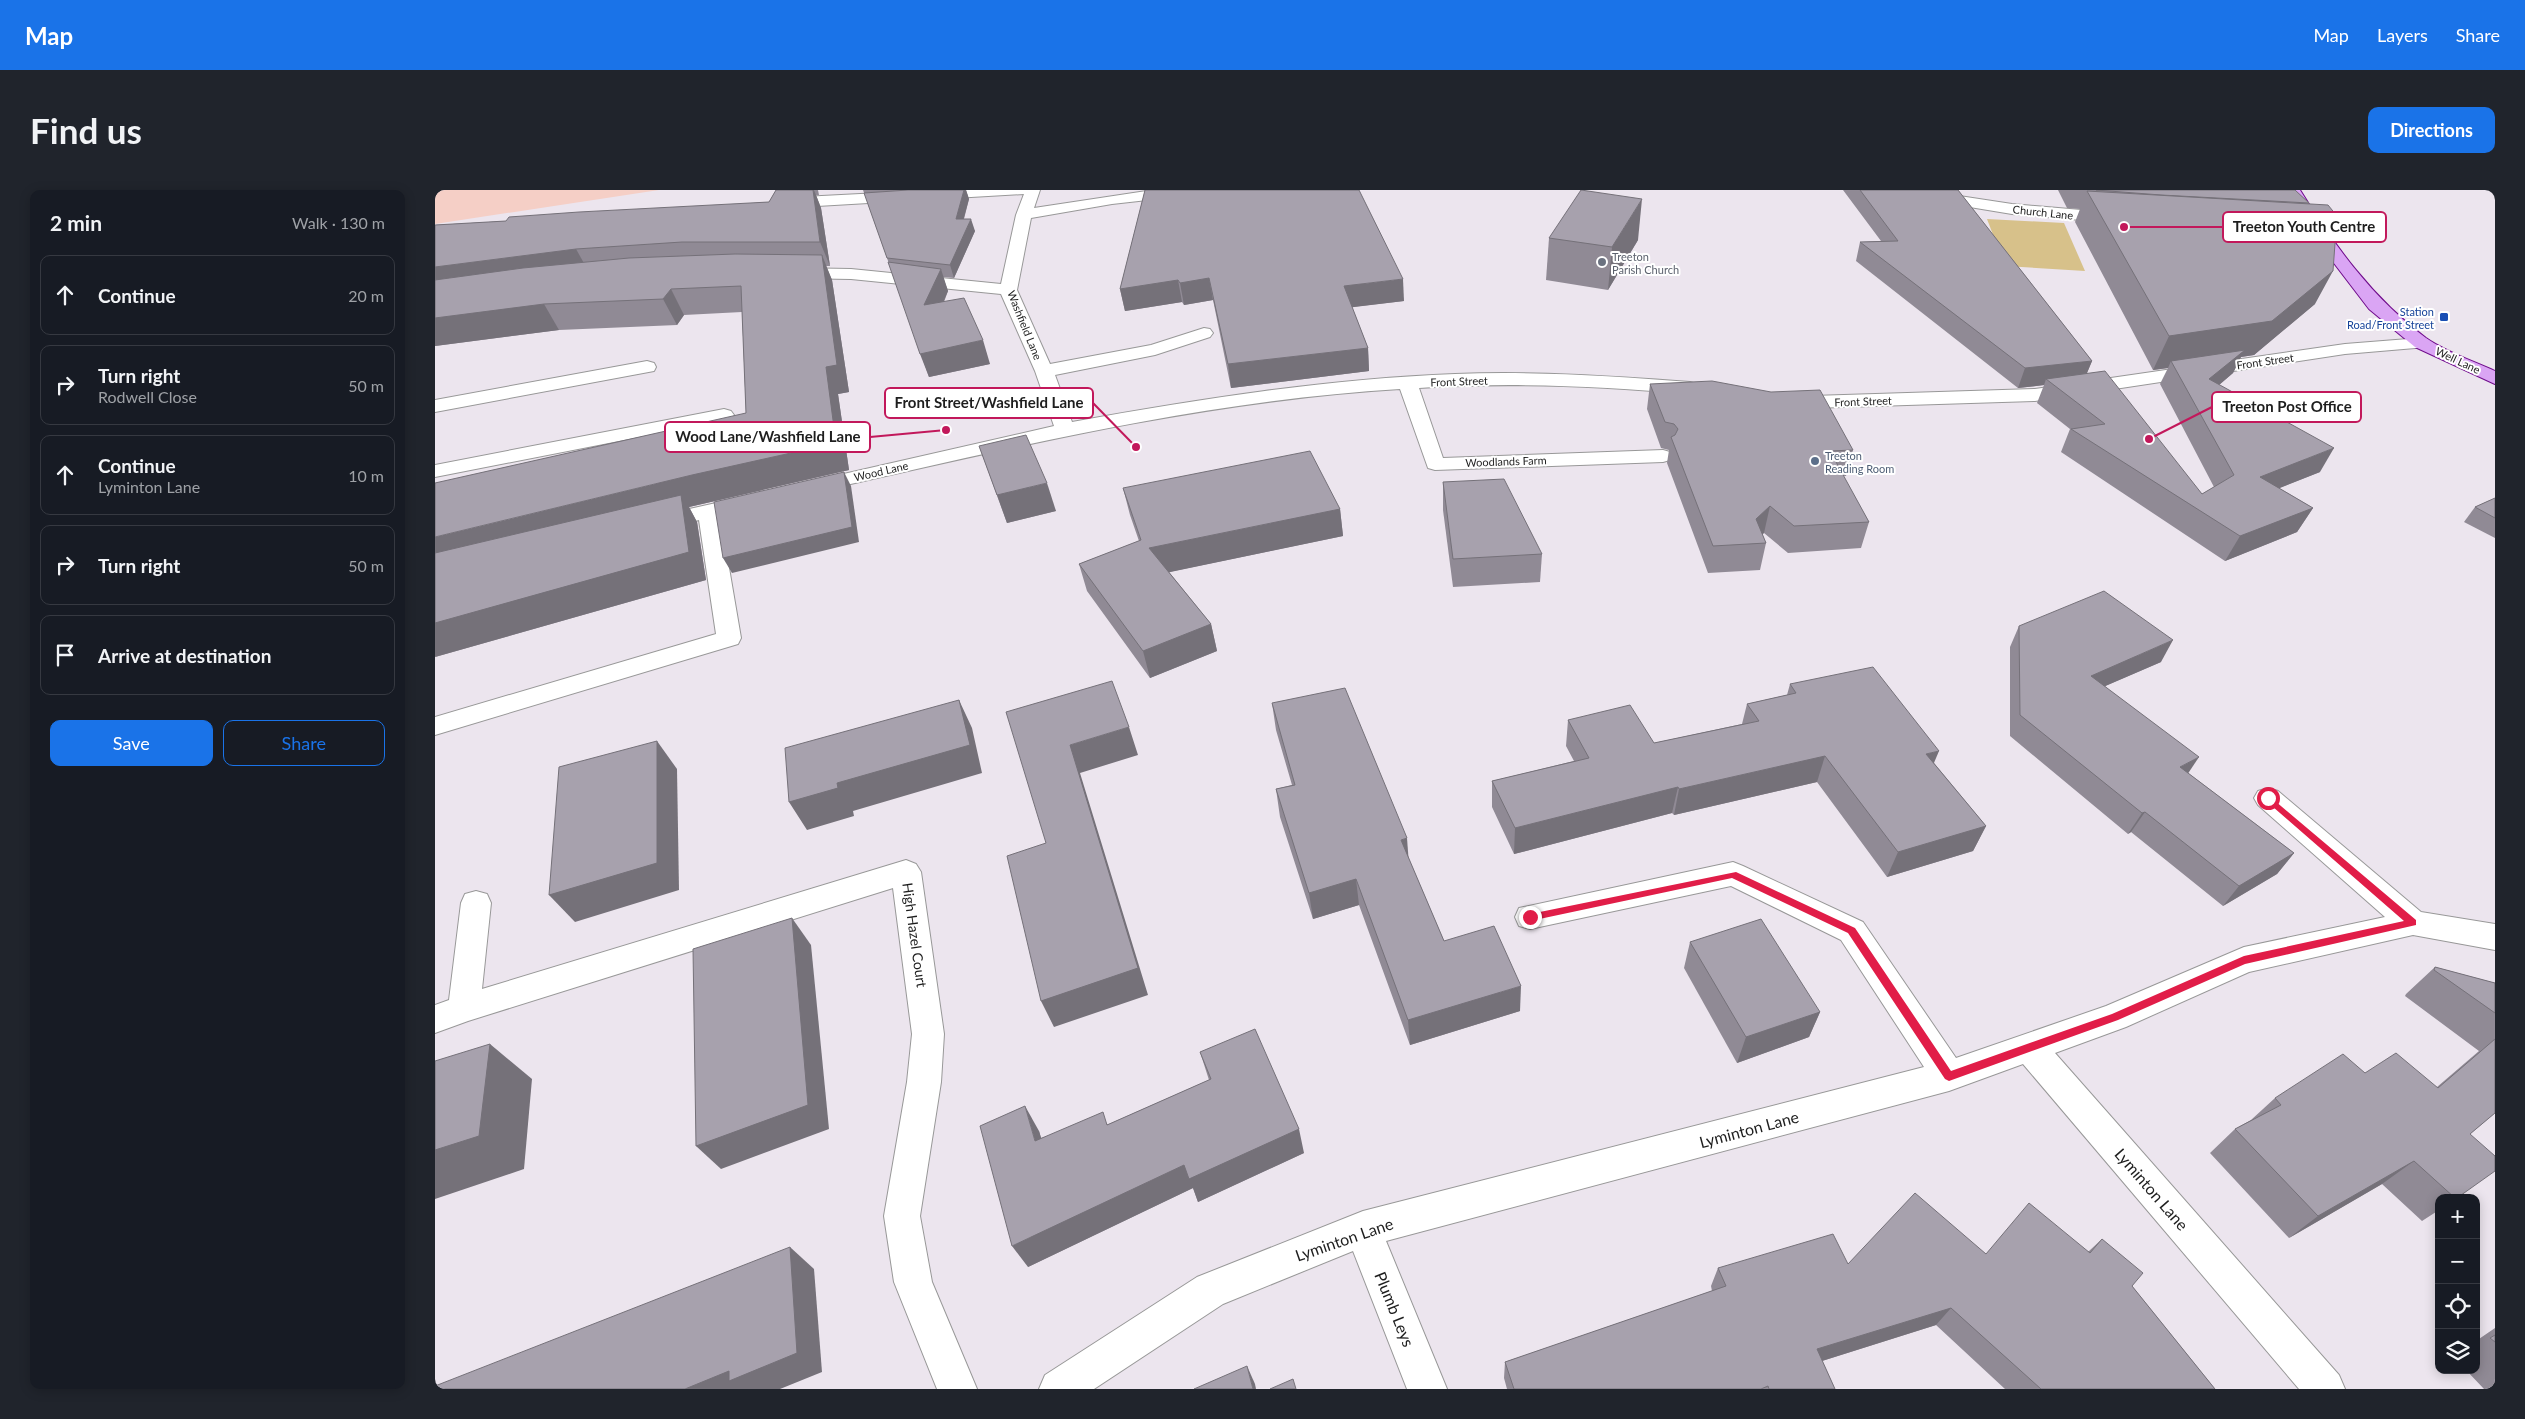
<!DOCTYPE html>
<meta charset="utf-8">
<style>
:root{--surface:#171b24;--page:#20242c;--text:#f1f3f6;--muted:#9ea1a6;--line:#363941;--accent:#1a73e8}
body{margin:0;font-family:Lato,sans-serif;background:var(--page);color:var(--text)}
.controls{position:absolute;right:15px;bottom:15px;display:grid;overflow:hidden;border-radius:10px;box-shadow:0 2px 12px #0003}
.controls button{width:45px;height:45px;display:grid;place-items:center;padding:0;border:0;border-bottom:1px solid var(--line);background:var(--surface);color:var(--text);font:25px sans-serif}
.stop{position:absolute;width:15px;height:15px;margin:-11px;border:4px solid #e11d48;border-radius:50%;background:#fff}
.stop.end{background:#e11d48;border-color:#fff;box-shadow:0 1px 5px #0008}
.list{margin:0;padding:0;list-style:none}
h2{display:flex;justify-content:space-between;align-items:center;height:65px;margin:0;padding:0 20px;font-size:21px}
h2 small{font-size:16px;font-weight:400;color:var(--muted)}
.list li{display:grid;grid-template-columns:32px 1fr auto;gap:15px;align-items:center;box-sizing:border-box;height:80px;margin:0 10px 10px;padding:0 10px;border:1px solid var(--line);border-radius:10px}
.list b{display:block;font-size:19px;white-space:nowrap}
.list p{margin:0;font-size:16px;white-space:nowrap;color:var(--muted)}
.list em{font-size:16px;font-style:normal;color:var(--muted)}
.actions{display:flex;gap:10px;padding:15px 20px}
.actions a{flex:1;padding:11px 0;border:1px solid var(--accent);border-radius:10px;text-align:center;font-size:18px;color:var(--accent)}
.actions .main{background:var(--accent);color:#fff}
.icon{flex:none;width:28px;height:28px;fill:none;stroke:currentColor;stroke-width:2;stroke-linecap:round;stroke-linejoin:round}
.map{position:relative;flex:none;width:2060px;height:1199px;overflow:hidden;border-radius:10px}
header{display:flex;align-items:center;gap:30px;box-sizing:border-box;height:70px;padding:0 25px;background:var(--accent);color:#fff}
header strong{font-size:24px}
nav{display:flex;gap:28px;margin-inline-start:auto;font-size:18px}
.intro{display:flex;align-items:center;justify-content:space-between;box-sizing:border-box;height:120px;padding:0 30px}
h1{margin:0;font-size:35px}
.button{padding:12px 22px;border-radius:10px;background:var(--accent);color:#fff;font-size:18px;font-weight:700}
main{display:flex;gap:30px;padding:0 30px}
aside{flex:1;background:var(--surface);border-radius:10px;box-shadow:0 2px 12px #0003}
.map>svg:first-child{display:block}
.park{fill:#f5cfc6}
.pitch{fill:#d7c18a}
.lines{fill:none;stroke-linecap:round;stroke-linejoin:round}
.minor-casing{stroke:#989898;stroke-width:2}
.major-casing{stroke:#700c8c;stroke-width:2}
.minor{fill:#fff;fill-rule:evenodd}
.major{fill:#daa5f4;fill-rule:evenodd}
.wall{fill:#908a95}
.shaded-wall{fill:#757179}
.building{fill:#a7a1ad;stroke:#757179}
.route{fill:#e11d48}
.worship-dot{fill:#6b7280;stroke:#fff;stroke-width:2}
.transit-dot{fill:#1a4fb4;stroke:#fff;stroke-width:2}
.service-dot{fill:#5c6f8a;stroke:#fff;stroke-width:2}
.labels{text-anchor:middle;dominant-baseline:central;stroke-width:4;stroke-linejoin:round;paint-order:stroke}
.far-street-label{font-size:11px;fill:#1e1e1e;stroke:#fff}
.far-worship-label{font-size:11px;fill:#5b616d;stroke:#fff;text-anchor:start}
.far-transit-label{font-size:11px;fill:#164399;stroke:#fff;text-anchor:end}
.far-service-label{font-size:11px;fill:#4e5e75;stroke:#fff;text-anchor:start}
.street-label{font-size:14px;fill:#1e1e1e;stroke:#fff}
.near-street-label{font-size:16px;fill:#1e1e1e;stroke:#fff}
.leader{fill:none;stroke:#c2185b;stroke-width:2}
.callout-dot{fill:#c2185b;stroke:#fff;stroke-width:2}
.callout{fill:#fff;stroke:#c2185b;stroke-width:2}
.callout-label{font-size:15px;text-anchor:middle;font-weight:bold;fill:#1e1e1e}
</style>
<header>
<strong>Map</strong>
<nav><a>Map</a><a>Layers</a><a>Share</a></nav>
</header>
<div class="intro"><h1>Find us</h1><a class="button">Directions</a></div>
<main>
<aside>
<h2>2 min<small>Walk · 130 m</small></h2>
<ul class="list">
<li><svg class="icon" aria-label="ahead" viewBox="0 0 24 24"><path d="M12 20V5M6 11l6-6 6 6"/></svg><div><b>Continue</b></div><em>20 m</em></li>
<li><svg class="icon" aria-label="right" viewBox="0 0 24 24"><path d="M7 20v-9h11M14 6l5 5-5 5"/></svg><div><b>Turn right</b><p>Rodwell Close</p></div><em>50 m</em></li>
<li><svg class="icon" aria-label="ahead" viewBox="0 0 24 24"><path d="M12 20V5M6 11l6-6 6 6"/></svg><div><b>Continue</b><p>Lyminton Lane</p></div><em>10 m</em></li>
<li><svg class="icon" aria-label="right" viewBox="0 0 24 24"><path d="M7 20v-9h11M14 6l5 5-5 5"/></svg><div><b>Turn right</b></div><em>50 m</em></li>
<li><svg class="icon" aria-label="arrive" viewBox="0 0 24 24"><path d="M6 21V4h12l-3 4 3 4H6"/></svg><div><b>Arrive at destination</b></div></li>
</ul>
<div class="actions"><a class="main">Save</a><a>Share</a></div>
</aside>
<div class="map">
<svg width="2060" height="1199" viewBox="0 0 2060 1199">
<rect width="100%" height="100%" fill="#ece5ee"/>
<path class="park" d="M0,0H224L0,34Z"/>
<path class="pitch" d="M1552,29L1629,33L1650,81L1570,76Z"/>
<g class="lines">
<g class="minor-casing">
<g id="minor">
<path d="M503,0H605L599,18L718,0H773L766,4L677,14L596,28L582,100L615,174L716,155L769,138L775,139L778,143L775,147L720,165L620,185L637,232C764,209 892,189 1020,184C1099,181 1177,186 1255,192L1262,194L1265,198L1262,202L1255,204C1165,196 1075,192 984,198L1008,268L1228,260L1235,262L1238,266L1235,270L1228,272L1000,280L993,278L965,199C765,211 571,259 376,303L369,301L365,297L369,293L619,236L600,181L566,104L416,89L358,88L352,87L350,83L352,79L358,78L416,79L566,94L581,25L589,4L348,18L340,13L348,8Z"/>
<path d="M1449,0H1485L1577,14L1681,23L1689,28L1681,33L1577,24L1456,4Z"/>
<path d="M1986,148L1992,149L1995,153L1992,157L1910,164L1600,211L1377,218L1347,214L1344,210L1347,206H1377L1600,199L1910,154Z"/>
<path d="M212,171L219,173L221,177L219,181L0,222V210Z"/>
<path d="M289,219L296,221L299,225L296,229L0,287V275Z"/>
<path d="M317,305L325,306L328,311L325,316L285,325L306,448L303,454L0,545V527L281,444L264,330L222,340L214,338L211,333L214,328Z"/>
<path d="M1833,598L1843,601L1986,722L2060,734V760L1978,745L1814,782L1691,837L1620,863L1904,1185L1910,1199H1864L1588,874L1514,901L951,1051L1012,1199H972L918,1061L788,1114L659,1199H604L610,1185L762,1087L928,1021L1489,877L1406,750L1296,696L1095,739L1084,736L1080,727L1084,718L1298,672L1308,676L1428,732L1521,868L1671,816L1809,757L1950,727L1823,615L1819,608L1823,601Z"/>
<path d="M471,670L481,674L486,682L509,844L506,892L485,1026L497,1092L542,1199H502L459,1092L449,1026L472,892L477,844L458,698L33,831L0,843V815L14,810L26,713L30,704L41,701L52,704L56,713L47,799Z"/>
</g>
</g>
<g class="major-casing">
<path id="major" d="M1851,0H1865C1899,55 1938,109 1991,148C2011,162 2038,171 2060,181V194L1980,157L1934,119L1876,43Z"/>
</g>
<use href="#minor" class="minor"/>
<use href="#major" class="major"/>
</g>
<g class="wall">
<path d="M341,0H383L384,5H381L386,18L395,76H391L397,90L414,202L403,204L414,280L254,317L262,332L271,390L0,467L311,223L307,122L249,125L242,135L124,140L0,156V35L71,31L334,12Z"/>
<path d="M428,0H531L534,9L529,29L540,41L519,88L508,87L513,101L509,112L555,174L494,187Z"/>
<path d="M710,0L969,111L917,117L933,158L934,181L796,198L778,110L749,115L747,112L690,121L685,99Z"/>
<path d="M1408,0H1523L1657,171L1652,183L1767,304L1779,297L1725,194L1733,178L1718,180L1640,32L1645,19L1632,18L1623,0H1860L1874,13L1873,14L1880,114L1819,165L1806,167L1798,183L1784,195L1885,282L1844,298L1878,318L1862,342L1790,371L1626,262L1635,239L1602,213L1609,195L1583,198L1421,71L1425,52L1446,51Z"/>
<path d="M1114,48L1203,50L1173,100L1111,90Z"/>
<path d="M1215,194L1418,260L1411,286H1408L1434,332L1426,358L1353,363L1329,343L1327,344L1331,353L1325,380L1273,383L1232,273L1234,260L1226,258L1212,219Z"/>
<path d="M544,256L621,321L572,333Z"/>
<path d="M1008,292L1107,364L1105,392L1018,397L1008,320Z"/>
<path d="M688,298L905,319L908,346L734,382L776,434L782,461L715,488L652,401L644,374L704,351L695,325Z"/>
<path d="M2060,308V348L2029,332L2040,317Z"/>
<path d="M1584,436L1726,472L1670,496L1753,583L1859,663L1842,684L1788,716L1696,642L1693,644L1575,546V457Z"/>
<path d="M1355,494L1499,573L1551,636L1538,661L1452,687L1382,592L1239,625L1237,623L1079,664L1057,617V591L1139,571L1131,556L1133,530L1219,553L1307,534L1312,514L1352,505Z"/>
<path d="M837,513L973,667L1009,751L1085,821L975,855L924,715L878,729L845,627L841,599L857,595L841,540Z"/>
<path d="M1255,752L1385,822L1374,847L1302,873L1249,778Z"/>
<path d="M2000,777L2060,793V923L2035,944L2022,1008H2004V1020L1987,1031L1947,994L1854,1048L1775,963L1800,939L1816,930L1840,908L2002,897L2044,861L1970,806L1971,804Z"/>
<path d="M765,862L869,963L763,1012L758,998L593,1077L604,941L606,948L674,934L774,890Z"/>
<path d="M1667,1049L1697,1096L1780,1199H1570L1501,1135L1387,1171L1400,1199H1072L1069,1188L1070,1172L1277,1101L1276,1096L1283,1078L1413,1074L1551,1064L1654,1061Z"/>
<path d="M2060,1138V1199H2049L2031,1180H2041V1151Z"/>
</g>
<g class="shaded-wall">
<path d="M378,0H379L386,18L395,76L385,52Z"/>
<path d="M529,0H531L534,9L525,42L521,29Z"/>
<path d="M1207,9L1203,50L1173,100L1177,57Z"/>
<path d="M536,29L540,41L519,88L515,75Z"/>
<path d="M141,59L155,84L0,104V77Z"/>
<path d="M387,65L397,90L414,202L403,204L414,280L254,317L262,332L271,390L0,467V347L257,285L391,177Z"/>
<path d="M506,79L513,101L497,138L489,115Z"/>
<path d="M1898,81L1880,114L1819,165L1806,167L1798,183L1763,213L1774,189L1736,171L1733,178L1718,180L1734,146Z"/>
<path d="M774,88L778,110L749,115L745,93Z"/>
<path d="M968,89L969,111L911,118L909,96Z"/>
<path d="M743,90L747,112L690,121L685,99Z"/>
<path d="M236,99L249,125L242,135L228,109Z"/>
<path d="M109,114L124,140L0,156V128Z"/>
<path d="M548,150L555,174L494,187L485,164Z"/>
<path d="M933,158L934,181L796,198L793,174Z"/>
<path d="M1657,171L1649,190L1611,189L1609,195L1583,198L1590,178Z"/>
<path d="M1899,258L1885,282L1812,311L1825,287Z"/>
<path d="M409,282L416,296L424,352L297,383L288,368Z"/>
<path d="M612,293L621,321L572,333L562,305Z"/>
<path d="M1335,316L1329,343L1317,354L1321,329Z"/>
<path d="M1878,318L1862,342L1790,371L1805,346Z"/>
<path d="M905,319L908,346L721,385L714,358Z"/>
<path d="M776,434L782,461L715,488L708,461Z"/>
<path d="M1738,450L1726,472L1645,507L1656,486Z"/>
<path d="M524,510L537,538L547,583L418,621L419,626L372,640L354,612L402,593Z"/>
<path d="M694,537L703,565L645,583L713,805L619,837L606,811L635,555Z"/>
<path d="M222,551L242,579L244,700L140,732L114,705Z"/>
<path d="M1504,561L1493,587L1491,564Z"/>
<path d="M1390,566L1382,592L1239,625L1244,599Z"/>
<path d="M1764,567L1750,588L1745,577Z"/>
<path d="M1243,597L1237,623L1079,664L1080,638Z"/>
<path d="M1710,622L1696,642L1693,644L1707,623Z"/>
<path d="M1551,636L1538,661L1452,687L1463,662Z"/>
<path d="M972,648L974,675L966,650Z"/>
<path d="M1859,663L1842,684L1788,716L1804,696Z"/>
<path d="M921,689L924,715L878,729L874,703Z"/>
<path d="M357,728L376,755L394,939L286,979L261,956Z"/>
<path d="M1086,796L1085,821L975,855L973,830Z"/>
<path d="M1385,822L1374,847L1302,873L1311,847Z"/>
<path d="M55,854L97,889L89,979L0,1009V960Z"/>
<path d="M590,916L604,941L614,974L600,951Z"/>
<path d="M864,939L869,963L763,1012L758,998L593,1077L577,1056L749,975Z"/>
<path d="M1979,971L1947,994L1854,1048L1883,1026Z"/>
<path d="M355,1057L379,1079L387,1182L345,1199H250Z"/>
<path d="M1516,1118L1501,1135L1371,1176L1382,1159Z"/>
<path d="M812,1176L820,1194L821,1199H818Z"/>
</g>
<g class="building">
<path d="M341,0H378L385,52H247L141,59L0,77V35L71,31L74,27L144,22L334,12Z"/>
<path d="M473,0H529L521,29H536L515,75L452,68L429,3Z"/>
<path d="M710,0H924L968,89L909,96L933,158L793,174L774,88L745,93L743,90L685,99Z"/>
<path d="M1146,0L1207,9L1177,57L1114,48Z"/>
<path d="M1425,0H1523L1657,171L1590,178L1425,52L1463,51Z"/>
<path d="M1661,0H1860L1874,13L1726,5Z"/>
<path d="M1652,1L1893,15L1902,26L1898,81L1837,131L1734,146Z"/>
<path d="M300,64L387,65L402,175L391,177L401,253L257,285L0,347V293L311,223L306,96L236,99L228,109L109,114L0,128V90L88,78L194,68Z"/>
<path d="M453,72L506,79L489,115L529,108L548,150L485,164Z"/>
<path d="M1810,160L1774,189L1899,258L1825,287L1878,318L1805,346L1636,239L1670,234L1611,189L1670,181L1767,304L1799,285L1736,171Z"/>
<path d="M1277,191L1336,202L1385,200L1418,260L1395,261L1434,332L1359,336L1335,316L1321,329L1331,353L1278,356L1236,247L1240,245L1243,239L1239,234L1230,232L1215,194Z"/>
<path d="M591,245L612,293L562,305L544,256Z"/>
<path d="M875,261L905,319L714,358L776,434L708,461L644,374L706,350L688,298Z"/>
<path d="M409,282L417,337L288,368L279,312Z"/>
<path d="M1069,289L1107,364L1018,369L1008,292Z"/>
<path d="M246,305L254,362L0,433V363Z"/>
<path d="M2060,308V328L2040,317Z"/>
<path d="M1669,401L1738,450L1656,486L1764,567L1745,577L1859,663L1804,696L1710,622L1707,623L1585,525L1584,436Z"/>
<path d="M1438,477L1504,561L1491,564L1551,636L1463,662L1390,566L1244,599L1243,597L1080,638L1057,591L1154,568L1133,530L1195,515L1219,553L1324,531L1312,514L1361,503L1355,494Z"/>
<path d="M677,491L694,537L635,555L703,778L606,811L572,666L611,653L571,522Z"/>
<path d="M910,498L972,648L966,650L1009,751L1059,736L1086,796L973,830L921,689L874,703L841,599L860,595L837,513Z"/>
<path d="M524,510L535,555L402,593L403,598L354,612L350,558Z"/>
<path d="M222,551V673L114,705L124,577Z"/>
<path d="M357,728L373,915L261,956L258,759Z"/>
<path d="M1326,729L1385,822L1311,847L1255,752Z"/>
<path d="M2000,777L2060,793V823L1999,780Z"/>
<path d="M820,839L864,939L754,989L749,975L577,1056L545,936L590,916L600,951L668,922L672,935L776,889L765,862Z"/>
<path d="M2060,849V923L2035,944L2060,966V981L2022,1008H2020L1979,971L1883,1026L1800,939L1846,915L1840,908L1908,864L1930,883L1961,863L2003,898Z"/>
<path d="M55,854L44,946L0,960V871Z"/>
<path d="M1480,1003L1551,1064L1594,1013L1655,1063L1667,1049L1708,1083L1697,1096L1780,1199H1606L1516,1118L1382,1159L1400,1199H1334L1333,1196L1326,1199H1079L1070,1172L1291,1096L1283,1078L1398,1044L1413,1074Z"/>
<path d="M355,1057L362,1163L294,1191V1181L250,1199H0V1196Z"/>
<path d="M2060,1145V1152L2055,1148Z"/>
<path d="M812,1176L818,1199H759Z"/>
<path d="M858,1189L861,1199H835Z"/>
</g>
<path class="route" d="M1833,605L1981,730V735L1810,774L1683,830L1514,891L1510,889L1413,743L1297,688L1095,731L1090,727L1095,724L1301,682L1420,738L1516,881L1677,824L1809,766L1969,731L1830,610V606Z"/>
<circle class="worship-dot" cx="1167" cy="72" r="5"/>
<rect class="transit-dot" x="2004" y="122" width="10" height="10" rx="2.5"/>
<circle class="service-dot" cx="1380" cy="271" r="5"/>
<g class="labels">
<g class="far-street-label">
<text transform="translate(1608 22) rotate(6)">Church Lane</text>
<text transform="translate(590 135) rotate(68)">Washfield Lane</text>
<text transform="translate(2023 170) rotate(25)">Well Lane</text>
<text transform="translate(1830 171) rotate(-8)">Front Street</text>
<text transform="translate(1024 191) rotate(-2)">Front Street</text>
<text transform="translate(1428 211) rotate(-2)">Front Street</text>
<text transform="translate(1071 271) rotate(-2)">Woodlands Farm</text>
<text transform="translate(446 281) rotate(-13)">Wood Lane</text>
</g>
<g class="far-worship-label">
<text x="1177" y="66">Treeton<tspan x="1177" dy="13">Parish Church</tspan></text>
</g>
<g class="far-transit-label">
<text x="1999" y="121">Station<tspan x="1999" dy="13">Road/Front Street</tspan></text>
</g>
<g class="far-service-label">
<text x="1390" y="265">Treeton<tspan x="1390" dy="13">Reading Room</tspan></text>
</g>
<g class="street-label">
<text transform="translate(480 745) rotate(82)">High Hazel Court</text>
</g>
<g class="near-street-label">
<text transform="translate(1314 939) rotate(-15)">Lyminton Lane</text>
<text transform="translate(1717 999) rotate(49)">Lyminton Lane</text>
<text transform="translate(909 1049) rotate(-19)">Lyminton Lane</text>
<text transform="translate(960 1119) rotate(68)">Plumb Leys</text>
</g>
</g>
<path class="leader" d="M1689 37L1788 37M701 257L658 213M1714 249L1777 217M511 240L435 247"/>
<g class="callout-dot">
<circle cx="1689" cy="37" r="5"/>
<circle cx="701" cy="257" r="5"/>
<circle cx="1714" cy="249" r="5"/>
<circle cx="511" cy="240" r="5"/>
</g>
<g class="callout">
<rect x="1788" y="22" width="163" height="30" rx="5"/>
<rect x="450" y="198" width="208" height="30" rx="5"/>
<rect x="1777" y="202" width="149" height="30" rx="5"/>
<rect x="230" y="232" width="205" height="30" rx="5"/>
</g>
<g class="callout-label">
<text x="1869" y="42">Treeton Youth Centre</text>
<text x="554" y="218">Front Street/Washfield Lane</text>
<text x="1852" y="222">Treeton Post Office</text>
<text x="333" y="252">Wood Lane/Washfield Lane</text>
</g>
</svg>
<div class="controls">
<button>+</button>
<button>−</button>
<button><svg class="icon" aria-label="locate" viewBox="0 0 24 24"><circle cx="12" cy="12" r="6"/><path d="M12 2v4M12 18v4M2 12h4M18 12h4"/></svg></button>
<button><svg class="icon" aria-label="layers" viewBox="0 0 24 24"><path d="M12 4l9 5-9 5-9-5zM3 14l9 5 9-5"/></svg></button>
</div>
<div class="stop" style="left:1833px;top:608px"></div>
<div class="stop end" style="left:1095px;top:727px"></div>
</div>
</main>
